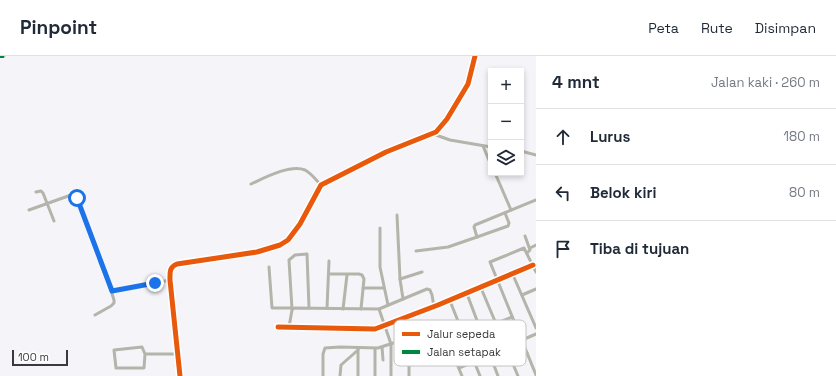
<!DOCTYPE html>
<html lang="id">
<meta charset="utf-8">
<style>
:root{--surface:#fff;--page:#f2f2f3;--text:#1f2937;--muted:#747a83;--line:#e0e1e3}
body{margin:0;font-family:"Space Grotesk",sans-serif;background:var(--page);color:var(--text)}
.controls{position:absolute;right:12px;top:12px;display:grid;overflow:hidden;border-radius:0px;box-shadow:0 2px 6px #0003}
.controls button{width:36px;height:36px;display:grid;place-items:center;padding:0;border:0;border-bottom:1px solid var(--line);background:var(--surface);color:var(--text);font:20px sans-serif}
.scale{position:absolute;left:12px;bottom:10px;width:56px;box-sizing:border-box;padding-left:4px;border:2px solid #3a393d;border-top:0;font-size:11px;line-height:14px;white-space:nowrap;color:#3a393d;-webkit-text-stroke:3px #fff;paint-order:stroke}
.stop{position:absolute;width:12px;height:12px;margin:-9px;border:3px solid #1a73e8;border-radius:50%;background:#fff}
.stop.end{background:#1a73e8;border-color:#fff;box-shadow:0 1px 4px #0008}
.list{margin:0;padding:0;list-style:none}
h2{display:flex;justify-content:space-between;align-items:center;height:52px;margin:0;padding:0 16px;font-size:17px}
h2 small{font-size:13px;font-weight:400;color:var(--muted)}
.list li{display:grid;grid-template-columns:26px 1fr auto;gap:12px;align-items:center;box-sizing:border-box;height:56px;padding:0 16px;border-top:1px solid var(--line)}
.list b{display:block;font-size:15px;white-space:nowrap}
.list em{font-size:13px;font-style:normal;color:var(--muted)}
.icon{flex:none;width:22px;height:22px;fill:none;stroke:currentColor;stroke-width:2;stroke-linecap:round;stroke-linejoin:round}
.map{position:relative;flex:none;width:536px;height:320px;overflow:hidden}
header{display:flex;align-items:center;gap:24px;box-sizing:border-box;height:56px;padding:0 20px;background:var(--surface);border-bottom:1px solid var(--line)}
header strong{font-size:19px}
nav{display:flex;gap:22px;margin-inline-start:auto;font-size:14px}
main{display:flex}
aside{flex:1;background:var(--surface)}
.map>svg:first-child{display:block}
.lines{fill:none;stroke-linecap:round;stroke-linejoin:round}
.street{stroke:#b4b4aa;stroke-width:3}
.quiet{stroke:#00873e;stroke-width:4;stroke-dasharray:8 4;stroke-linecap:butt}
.cycleway-casing{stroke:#fff;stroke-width:8}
.cycleway{stroke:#e8590c;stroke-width:5}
.route{stroke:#1a73e8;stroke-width:5}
.key{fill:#fff;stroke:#c4c4c5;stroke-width:1}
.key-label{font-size:11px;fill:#3a393d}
</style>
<header>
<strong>Pinpoint</strong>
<nav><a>Peta</a><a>Rute</a><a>Disimpan</a></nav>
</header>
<main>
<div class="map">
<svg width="536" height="320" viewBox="0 0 536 320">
<rect width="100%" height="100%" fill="#f5f4f9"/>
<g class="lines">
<g class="street">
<path d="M0,0H4"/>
<path d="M433,78L450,84L491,91"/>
<path d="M483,90L491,109"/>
<path d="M521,95L536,99"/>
<path d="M495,117L511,154"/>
<path d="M251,128C264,122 290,108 305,114C311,117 316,124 321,129"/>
<path d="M36,136L41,135L43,137L54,165"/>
<path d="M29,154L71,139H74L77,142L96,190L100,206L109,228L114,244V247L111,250L95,259"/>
<path d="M397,159L400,223L403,243"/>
<path d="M380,172V211L388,249"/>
<path d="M525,180L530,194L527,197"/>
<path d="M477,181L508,170L509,167L505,157"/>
<path d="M530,192L536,189"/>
<path d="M416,195L448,191L477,181L474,171L475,169L536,144"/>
<path d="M269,211L272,252H292"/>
<path d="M536,216L524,192L490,206L536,319"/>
<path d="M329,218H359L362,219L364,223L361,253"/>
<path d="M513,219L536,272"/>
<path d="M400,223L422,216"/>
<path d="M363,232H383"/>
<path d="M481,232L518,320"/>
<path d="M112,235L170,224"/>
<path d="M467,238L498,320"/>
<path d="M522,239L536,233"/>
<path d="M450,245L480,320"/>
<path d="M327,252L329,205"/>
<path d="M292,253L289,204L295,199L307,198L309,252"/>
<path d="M343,253L347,219"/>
<path d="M379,253L391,288V320"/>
<path d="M278,271L375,273L438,249L533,209"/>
<path d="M289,271L292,254L294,252L379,253L427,233L430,234L432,239L434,251"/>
<path d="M480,274L512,261"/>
<path d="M446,282L462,320"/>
<path d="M522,284L536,278"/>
<path d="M382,291L383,304"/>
<path d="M145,298L144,312H116L114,294L142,291L145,298H178"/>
<path d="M409,298L424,294"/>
<path d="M512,304L527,297"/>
<path d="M459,312L490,299"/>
<path d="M180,320L170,224C170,217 169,211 177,208L257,196L280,189L288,184L300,168L321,129L386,96L436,76L447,63L468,28L475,0"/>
<path d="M323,320V298L325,292L340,291L378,292L439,272"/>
<path d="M340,320L341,309L358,294"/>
<path d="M358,320V293"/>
<path d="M375,320V293"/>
<path d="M409,320V281"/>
</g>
<path class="quiet" d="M0,0H4"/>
<g class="cycleway-casing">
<g id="cycleway">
<path d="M278,271L375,273L438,249L533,209"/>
<path d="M180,320L170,224C170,217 169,211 177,208L257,196L280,189L288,184L300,168L321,129L386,96L436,76L447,63L468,28L475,0"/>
</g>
</g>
<use href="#cycleway" class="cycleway"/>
</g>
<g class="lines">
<path class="route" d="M77,142L112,235L155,227"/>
</g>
<rect x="394" y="264" width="132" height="46" rx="6" class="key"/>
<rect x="402" y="276" width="18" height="4" fill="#e8590c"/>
<rect x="402" y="294" width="18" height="4" fill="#00873e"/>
<g class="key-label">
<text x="427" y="282">Jalur sepeda</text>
<text x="427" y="300">Jalan setapak</text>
</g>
</svg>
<div class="controls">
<button>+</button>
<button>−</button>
<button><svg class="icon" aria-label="layers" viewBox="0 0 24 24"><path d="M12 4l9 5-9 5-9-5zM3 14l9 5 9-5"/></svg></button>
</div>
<div class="scale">100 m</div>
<div class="stop" style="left:77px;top:142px"></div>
<div class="stop end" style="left:155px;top:227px"></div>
</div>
<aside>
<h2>4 mnt<small>Jalan kaki · 260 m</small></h2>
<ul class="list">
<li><svg class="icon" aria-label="ahead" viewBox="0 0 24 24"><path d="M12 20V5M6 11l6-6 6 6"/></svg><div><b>Lurus</b></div><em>180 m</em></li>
<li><svg class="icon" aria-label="left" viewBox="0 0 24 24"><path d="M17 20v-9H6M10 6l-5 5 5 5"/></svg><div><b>Belok kiri</b></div><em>80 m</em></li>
<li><svg class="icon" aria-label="arrive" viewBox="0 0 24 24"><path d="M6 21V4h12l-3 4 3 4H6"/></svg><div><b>Tiba di tujuan</b></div></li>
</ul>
</aside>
</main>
